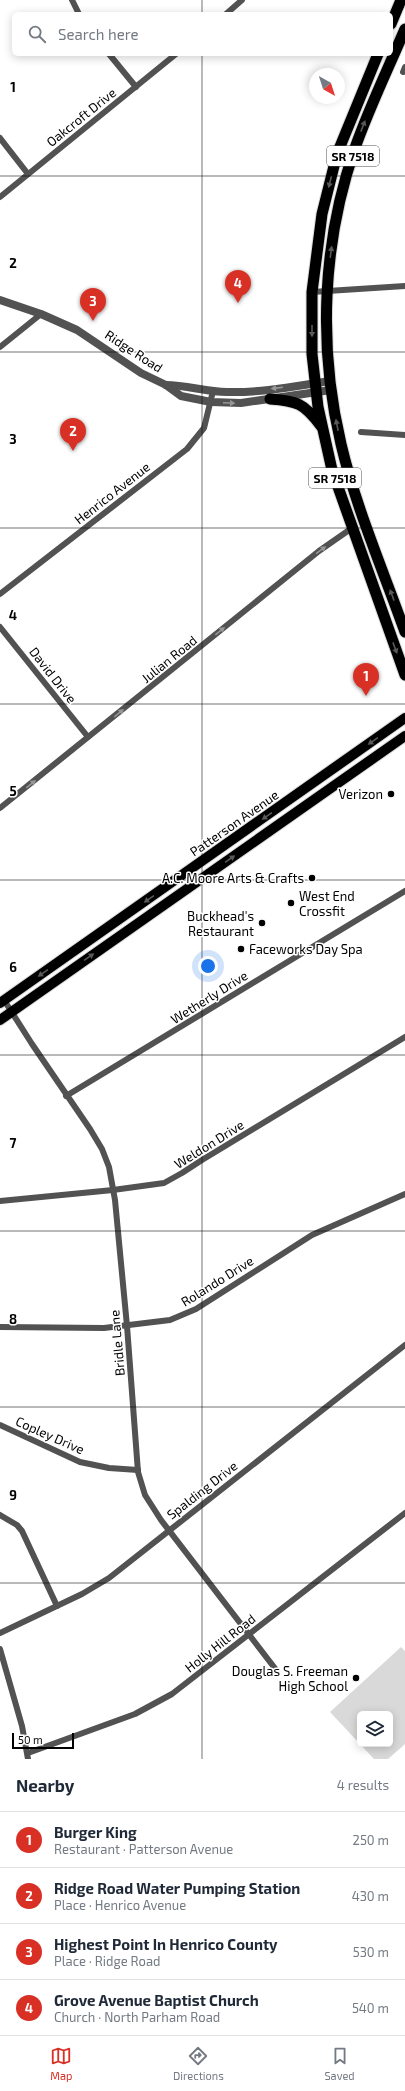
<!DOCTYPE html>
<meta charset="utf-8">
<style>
:root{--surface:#fff;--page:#f6f6f7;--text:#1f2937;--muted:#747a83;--line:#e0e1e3;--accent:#d93025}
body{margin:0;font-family:"Exo 2",sans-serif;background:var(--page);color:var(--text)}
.controls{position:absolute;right:12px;bottom:12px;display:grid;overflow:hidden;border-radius:6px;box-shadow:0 2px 10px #0003}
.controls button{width:36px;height:36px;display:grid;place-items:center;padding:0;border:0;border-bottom:1px solid var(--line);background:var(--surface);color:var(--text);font:20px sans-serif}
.compass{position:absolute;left:309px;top:68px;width:36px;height:36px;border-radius:50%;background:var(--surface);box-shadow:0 2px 10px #0003;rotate:141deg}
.scale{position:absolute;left:12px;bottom:10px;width:62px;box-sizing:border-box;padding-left:4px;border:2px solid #000;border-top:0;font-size:11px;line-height:14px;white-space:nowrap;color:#000;-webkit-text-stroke:3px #fff;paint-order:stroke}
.you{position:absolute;left:208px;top:966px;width:14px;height:14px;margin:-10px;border:3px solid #fff;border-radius:50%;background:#1a73e8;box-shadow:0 0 0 6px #1a73e833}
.badge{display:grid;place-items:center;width:26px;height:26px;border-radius:50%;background:var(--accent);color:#fff;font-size:13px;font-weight:700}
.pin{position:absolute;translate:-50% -33px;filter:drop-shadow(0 1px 2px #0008)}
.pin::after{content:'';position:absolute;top:21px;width:14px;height:12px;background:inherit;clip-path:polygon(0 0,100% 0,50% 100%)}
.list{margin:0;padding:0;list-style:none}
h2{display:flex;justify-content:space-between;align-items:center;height:52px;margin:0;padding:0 16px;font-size:17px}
h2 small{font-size:13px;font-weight:400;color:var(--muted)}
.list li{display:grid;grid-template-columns:26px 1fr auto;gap:12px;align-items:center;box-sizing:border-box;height:56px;padding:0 16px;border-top:1px solid var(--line)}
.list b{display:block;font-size:15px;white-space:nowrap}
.list p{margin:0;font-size:13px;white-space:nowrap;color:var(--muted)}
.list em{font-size:13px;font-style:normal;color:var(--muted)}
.icon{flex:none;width:22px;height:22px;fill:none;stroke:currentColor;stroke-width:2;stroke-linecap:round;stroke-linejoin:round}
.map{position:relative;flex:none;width:405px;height:1759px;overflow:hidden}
.search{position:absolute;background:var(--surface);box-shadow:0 2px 10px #0003;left:12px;right:12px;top:12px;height:44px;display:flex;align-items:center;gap:10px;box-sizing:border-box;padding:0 14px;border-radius:6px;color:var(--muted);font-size:15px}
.sheet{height:276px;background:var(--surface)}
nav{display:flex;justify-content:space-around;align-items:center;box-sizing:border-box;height:56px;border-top:1px solid var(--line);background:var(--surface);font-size:11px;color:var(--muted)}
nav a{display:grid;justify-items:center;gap:2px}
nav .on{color:var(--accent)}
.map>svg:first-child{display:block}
.green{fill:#d9d9d9;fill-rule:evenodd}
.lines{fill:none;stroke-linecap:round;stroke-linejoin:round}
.primary-casing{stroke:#dbdbdb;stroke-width:12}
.trunk-casing{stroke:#dbdbdb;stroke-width:13}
.minor{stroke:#525252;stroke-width:6}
.tertiary{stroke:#525252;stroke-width:8}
.primary{stroke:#000;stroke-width:10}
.trunk{stroke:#000;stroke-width:11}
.oneway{fill:#595959}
.oneway2{fill:#979797}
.grid{fill:none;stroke:#000;stroke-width:1;stroke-opacity:0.55}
.poi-dot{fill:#000;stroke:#fff;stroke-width:1.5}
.labels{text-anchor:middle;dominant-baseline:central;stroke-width:3;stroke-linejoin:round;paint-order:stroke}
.shield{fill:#fff;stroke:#4c4c4c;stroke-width:1}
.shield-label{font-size:12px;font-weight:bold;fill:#000}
.street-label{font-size:13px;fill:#000;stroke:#fff}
.poi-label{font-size:13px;fill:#000;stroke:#fff;text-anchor:end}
.grid-label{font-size:13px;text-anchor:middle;font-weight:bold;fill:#000;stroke:#fff;stroke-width:3;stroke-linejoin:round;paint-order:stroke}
</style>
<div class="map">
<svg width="405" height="1759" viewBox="0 0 405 1759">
<rect width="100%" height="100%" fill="#fff"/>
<path class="green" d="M401,1647L405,1651V1744L388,1759H374L330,1712ZM360,1714H390V1744H360Z"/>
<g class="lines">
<g class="primary-casing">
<g id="primary">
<path d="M0,1003L405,718"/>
<path d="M0,1020L405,736"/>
</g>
</g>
<g class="trunk-casing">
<g id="trunk">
<path d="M391,24L401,0"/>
<path d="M405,29C388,69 369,108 355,148C322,243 318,347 341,444C356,508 383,570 405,632"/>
<path d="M378,54L337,154L322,214L312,292V354L318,407L332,470L405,675"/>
<path d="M270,399C297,401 304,403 321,426"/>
</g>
</g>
<g class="minor">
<path d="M72,0L79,14"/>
<path d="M226,14L242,0"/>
<path d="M109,54L136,87"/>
<path d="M403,72L405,67"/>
<path d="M0,138L28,174"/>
<path d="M0,197L176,54"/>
<path d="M312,292L405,286"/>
<path d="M0,347L41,314"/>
<path d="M361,432L405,435"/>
<path d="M0,594L187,449L204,428L213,391"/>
<path d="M0,627L88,737"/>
<path d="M0,808L319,551L352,528"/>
<path d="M4,1000L32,1044L90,1129L102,1149L109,1167L115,1200L127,1326L138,1472L145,1495L161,1520L277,1671"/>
<path d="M66,1096L405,891"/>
<path d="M0,1201L113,1190L164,1183L182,1173L202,1160L405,1037"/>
<path d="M0,1327L104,1328L170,1320L196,1309L312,1235L405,1194"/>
<path d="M0,1425L80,1462L109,1468L138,1470"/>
<path d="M0,1515L17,1525L22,1531L57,1606"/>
<path d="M0,1633L82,1594L109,1578L405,1345"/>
<path d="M0,1649L22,1726L28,1759"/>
<path d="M28,1753L135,1714L172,1694L405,1513"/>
</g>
<g class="tertiary">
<path d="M0,300L41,314L77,330L141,373L166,385L181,396L211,402L241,403L331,390"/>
<path d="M166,385C187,385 206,392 227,392C261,393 296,386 330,381"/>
</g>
<use href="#primary" class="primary"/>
<use href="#trunk" class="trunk"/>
</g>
<defs><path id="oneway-solid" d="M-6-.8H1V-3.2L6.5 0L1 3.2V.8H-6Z"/></defs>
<g class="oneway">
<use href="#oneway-solid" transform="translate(363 126) rotate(-69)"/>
<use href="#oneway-solid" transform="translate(330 182) rotate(104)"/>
<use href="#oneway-solid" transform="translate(331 252) rotate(-82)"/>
<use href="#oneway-solid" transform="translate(312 331) rotate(90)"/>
<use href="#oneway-solid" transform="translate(337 425) rotate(-101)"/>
<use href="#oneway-solid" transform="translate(392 595) rotate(-110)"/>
<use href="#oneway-solid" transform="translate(395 648) rotate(70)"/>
<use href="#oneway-solid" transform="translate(373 741) rotate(145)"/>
<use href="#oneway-solid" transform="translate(267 816) rotate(145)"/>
<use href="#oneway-solid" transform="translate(230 859) rotate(-35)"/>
<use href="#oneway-solid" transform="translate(149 899) rotate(145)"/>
<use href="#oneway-solid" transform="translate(89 957) rotate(-35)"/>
<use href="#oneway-solid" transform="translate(43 973) rotate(145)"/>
</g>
<g class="oneway2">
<use href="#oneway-solid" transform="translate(277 388) rotate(173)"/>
<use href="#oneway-solid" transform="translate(229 403) rotate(2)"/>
<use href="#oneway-solid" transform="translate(321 550) rotate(-36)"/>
<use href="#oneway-solid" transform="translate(220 631) rotate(-39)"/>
<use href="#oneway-solid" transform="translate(119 713) rotate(-39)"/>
<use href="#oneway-solid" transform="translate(31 784) rotate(-39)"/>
</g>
<path class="grid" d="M202,0V14M202,54V1759M0,176H405M0,352H405M0,528H405M0,704H405M0,880H405M0,1055H405M0,1231H405M0,1407H405M0,1583H405"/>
<g class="poi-dot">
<circle cx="391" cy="794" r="4"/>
<circle cx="312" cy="878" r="4"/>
<circle cx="291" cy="903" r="4"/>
<circle cx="262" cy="923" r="4"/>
<circle cx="241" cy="949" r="4"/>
<circle cx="356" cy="1678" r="4"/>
</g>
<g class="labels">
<g class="shield">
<rect x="327" y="146" width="52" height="20" rx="3"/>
<rect x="309" y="468" width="52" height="20" rx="3"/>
</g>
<g class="shield-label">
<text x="353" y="156">SR 7518</text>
<text x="335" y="478">SR 7518</text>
</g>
<g class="street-label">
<text transform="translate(81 117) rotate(-39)">Oakcroft Drive</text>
<text transform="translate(134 351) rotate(33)">Ridge Road</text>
<text transform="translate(112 493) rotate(-38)">Henrico Avenue</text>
<text transform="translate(169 659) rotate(-39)">Julian Road</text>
<text transform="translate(53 675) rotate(52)">David Drive</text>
<text transform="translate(234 823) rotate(-35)">Patterson Avenue</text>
<text transform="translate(209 997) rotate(-32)">Wetherly Drive</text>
<text transform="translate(209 1144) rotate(-32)">Weldon Drive</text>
<text transform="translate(217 1281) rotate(-32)">Rolando Drive</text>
<text transform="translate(117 1343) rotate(-95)">Bridle Lane</text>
<text transform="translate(50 1435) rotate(24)">Copley Drive</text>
<text transform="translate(202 1490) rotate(-38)">Spalding Drive</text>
<text transform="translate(220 1643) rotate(-38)">Holly Hill Road</text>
</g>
<g class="poi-label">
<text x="383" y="794">Verizon</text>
<text x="304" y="878">A.C. Moore Arts &amp; Crafts</text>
<text x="299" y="896" text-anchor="start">West End<tspan x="299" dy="15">Crossfit</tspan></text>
<text x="254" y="916">Buckhead's<tspan x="254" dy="15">Restaurant</tspan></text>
<text x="249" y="949" text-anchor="start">Faceworks Day Spa</text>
<text x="348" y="1671">Douglas S. Freeman<tspan x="348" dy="15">High School</tspan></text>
</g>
</g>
<g class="grid-label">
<text x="13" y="92">1</text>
<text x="13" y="268">2</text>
<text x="13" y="444">3</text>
<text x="13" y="620">4</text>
<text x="13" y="796">5</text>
<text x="13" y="972">6</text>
<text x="13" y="1148">7</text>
<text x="13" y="1324">8</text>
<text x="13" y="1500">9</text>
</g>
</svg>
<div class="controls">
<button><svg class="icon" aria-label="layers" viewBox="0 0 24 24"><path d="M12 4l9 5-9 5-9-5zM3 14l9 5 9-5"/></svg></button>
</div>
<svg class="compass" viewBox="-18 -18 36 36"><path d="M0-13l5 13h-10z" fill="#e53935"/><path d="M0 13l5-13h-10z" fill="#747a83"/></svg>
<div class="scale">50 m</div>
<div class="you"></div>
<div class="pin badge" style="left:366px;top:696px">1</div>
<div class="pin badge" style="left:73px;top:451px">2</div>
<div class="pin badge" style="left:93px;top:321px">3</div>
<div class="pin badge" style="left:238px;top:303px">4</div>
<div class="search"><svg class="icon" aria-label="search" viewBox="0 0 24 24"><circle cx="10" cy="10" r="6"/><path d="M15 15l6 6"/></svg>Search here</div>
</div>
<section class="sheet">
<h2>Nearby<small>4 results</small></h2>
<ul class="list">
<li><span class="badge">1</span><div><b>Burger King</b><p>Restaurant · Patterson Avenue</p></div><em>250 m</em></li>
<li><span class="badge">2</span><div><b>Ridge Road Water Pumping Station</b><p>Place · Henrico Avenue</p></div><em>430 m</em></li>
<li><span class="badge">3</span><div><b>Highest Point In Henrico County</b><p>Place · Ridge Road</p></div><em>530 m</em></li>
<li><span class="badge">4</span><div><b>Grove Avenue Baptist Church</b><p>Church · North Parham Road</p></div><em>540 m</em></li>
</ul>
</section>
<nav>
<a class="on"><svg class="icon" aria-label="map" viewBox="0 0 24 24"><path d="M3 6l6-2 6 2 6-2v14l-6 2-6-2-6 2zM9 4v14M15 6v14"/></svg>Map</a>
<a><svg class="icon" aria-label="directions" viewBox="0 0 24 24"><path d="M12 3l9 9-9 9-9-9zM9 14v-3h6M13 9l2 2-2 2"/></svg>Directions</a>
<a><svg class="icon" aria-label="saved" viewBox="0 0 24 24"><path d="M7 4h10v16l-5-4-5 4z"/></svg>Saved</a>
</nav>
